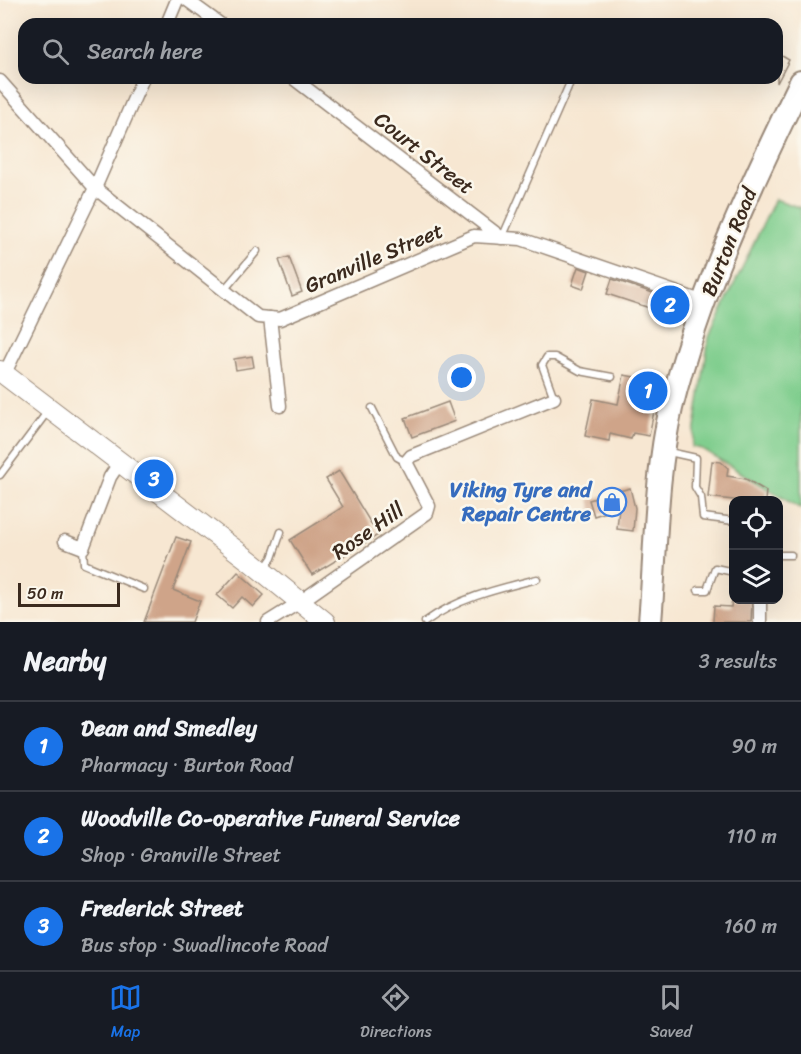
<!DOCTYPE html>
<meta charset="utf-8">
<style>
:root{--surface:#171b24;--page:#242831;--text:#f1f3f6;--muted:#9ea1a6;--line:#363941;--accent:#1a73e8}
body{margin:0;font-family:Sriracha,sans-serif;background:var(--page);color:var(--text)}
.controls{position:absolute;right:18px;bottom:18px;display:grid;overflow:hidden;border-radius:12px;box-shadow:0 6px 24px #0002}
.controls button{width:54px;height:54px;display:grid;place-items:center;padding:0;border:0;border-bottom:2px solid var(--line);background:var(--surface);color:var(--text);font:30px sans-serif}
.scale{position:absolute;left:18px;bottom:15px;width:102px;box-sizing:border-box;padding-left:6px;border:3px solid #3b2a1e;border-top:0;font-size:16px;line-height:21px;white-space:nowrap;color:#3b2a1e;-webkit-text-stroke:4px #fbf7ec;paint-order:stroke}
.you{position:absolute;left:462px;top:378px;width:21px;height:21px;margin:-15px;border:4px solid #fff;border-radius:50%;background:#1a73e8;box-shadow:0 0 0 9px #1a73e833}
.badge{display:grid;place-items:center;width:39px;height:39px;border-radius:50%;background:var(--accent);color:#fff;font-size:20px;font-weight:700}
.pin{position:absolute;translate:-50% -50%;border:3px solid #fff;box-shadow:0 2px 6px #0006}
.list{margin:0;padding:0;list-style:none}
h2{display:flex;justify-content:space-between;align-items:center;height:78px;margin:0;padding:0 24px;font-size:26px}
h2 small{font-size:20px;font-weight:400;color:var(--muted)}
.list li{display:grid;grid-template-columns:39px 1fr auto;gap:18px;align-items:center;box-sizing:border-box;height:90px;padding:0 24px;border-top:2px solid var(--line)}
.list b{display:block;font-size:22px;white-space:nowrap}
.list p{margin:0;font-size:20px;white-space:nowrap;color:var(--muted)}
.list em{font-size:20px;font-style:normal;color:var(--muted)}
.icon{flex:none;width:33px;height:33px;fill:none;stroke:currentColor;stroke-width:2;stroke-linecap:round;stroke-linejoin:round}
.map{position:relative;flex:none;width:801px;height:622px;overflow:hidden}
.search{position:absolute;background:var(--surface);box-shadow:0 6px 24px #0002;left:18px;right:18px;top:18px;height:66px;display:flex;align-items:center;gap:15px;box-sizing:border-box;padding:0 21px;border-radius:18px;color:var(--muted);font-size:22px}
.sheet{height:348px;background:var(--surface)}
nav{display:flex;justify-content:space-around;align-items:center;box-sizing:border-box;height:84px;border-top:2px solid var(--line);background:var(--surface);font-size:16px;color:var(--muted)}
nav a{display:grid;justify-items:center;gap:3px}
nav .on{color:var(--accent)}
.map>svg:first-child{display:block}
.green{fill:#80ce8e;stroke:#5e7c56;stroke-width:1.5}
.building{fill:#cfa489}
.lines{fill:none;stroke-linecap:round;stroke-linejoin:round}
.lane-casing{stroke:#998878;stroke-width:9}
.street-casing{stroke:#998878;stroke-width:15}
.primary-casing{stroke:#998878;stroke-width:22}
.highway-casing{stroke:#998878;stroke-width:26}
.lane{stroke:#fff;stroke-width:6}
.street{stroke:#fff;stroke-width:12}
.primary{stroke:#fff;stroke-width:20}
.highway{stroke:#fff;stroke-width:22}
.labels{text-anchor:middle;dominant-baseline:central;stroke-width:5;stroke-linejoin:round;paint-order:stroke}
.street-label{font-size:21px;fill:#3b2a1e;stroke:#fbf7ec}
.shop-label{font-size:21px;font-weight:bold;fill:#366cbe;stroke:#fbf7ec;text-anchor:end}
</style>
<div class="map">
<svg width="801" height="622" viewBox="0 0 801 622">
<rect width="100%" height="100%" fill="#fbf7ec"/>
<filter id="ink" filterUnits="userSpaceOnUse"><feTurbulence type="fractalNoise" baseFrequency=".0167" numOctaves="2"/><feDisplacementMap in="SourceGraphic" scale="12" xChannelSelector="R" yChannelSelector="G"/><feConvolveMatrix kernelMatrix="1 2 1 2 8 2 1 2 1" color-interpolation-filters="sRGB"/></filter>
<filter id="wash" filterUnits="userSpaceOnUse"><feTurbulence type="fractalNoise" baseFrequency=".008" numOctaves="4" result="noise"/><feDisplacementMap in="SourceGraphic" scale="24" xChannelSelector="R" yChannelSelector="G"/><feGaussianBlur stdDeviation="1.35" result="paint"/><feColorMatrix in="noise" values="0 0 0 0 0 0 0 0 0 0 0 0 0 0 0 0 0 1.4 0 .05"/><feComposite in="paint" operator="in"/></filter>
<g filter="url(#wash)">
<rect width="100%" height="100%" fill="#f7e7d2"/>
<path class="green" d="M775,199L801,208V509L702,449L692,447L709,337Z"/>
<g id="blocks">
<g class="building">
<path d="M777,53L789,60L777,83Z"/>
<path d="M289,257L302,292L292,296L279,260Z"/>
<path d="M578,267L589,271L583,289L572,285Z"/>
<path d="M612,279L688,305L683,319L607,294Z"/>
<path d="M252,356L254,367L236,370L234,359Z"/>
<path d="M624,375L660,382L649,436L633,433L631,439L610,434L609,441L585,436L593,399L618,404Z"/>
<path d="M448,402L455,421L412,437L405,418Z"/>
<path d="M712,461L721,462L728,468L727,476L746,479L766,491L765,501H742L708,497Z"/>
<path d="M339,471L378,535L312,575L290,540L343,507L326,479Z"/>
<path d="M630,488L635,508L633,531L617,529L619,508L594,516L589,500Z"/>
<path d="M176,537L191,542L173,590L200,601L192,622H144Z"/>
<path d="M238,572L264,595L253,607L242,597L232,608L217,595Z"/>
<path d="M732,600H752L751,622H713L714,606L731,607Z"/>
</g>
</g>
</g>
<g filter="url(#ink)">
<use href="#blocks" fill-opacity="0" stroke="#998878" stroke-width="1.5"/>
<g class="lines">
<g class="lane-casing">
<g id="lane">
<path d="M502,238L572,78"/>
<path d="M224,290L257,251"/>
<path d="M554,398L542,365L547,357H555L580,371L612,377"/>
<path d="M372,408L397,457L406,462"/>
<path d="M669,452L696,458L695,487L701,497L703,517L734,521"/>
<path d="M0,475L48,411"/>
<path d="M83,548L84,564L144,589"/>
<path d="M778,555H791"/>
<path d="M265,568L272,558L281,532"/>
<path d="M698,590H707L715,568L734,572"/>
<path d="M425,622C458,598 497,589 537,579"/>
</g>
</g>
<g class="street-casing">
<g id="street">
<path d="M187,0L220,24"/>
<path d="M167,24L177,0"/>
<path d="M293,78L502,238"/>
<path d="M0,81L95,188L258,317L280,319L474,236L521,239L704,302"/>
<path d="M270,318L280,406"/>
<path d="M4,375L95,188L143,78"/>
<path d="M65,541L83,548L110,477L120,462"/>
<path d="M268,622L300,602L427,513L429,506L406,462L411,456L554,398"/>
<path d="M760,622V600"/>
</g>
</g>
<g class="primary-casing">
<path id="primary" d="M0,371L250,561L325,622"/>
</g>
<g class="highway-casing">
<path id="highway" d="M650,622C656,551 655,478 671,408C699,294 750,187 801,82"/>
</g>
<use href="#lane" class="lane"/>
<use href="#street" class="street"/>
<use href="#primary" class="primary"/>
<use href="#highway" class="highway"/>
</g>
</g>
<defs>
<g id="shop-ring" transform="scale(1.5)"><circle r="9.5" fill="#fbf7ec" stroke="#3f7fe0" stroke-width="1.5"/><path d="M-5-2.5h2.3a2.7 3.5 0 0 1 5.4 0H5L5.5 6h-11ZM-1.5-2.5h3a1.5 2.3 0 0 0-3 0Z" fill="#3f7fe0"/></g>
</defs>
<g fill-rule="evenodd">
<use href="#shop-ring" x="612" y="502"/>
</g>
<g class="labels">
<g class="street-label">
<text transform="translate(424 153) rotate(38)">Court Street</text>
<text transform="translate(729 242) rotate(-68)">Burton Road</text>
<text transform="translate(374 258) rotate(-23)">Granville Street</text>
<text transform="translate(368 531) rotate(-35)">Rose Hill</text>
</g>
<g class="shop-label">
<text x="591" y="490">Viking Tyre and<tspan x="591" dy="24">Repair Centre</tspan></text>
</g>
</g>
</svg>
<div class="controls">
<button><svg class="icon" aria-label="locate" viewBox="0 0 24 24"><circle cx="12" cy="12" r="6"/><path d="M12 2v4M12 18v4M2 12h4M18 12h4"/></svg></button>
<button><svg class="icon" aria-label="layers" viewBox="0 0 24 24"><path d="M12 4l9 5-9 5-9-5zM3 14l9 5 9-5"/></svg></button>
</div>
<div class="scale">50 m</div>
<div class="you"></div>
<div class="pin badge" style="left:648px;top:391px">1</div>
<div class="pin badge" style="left:670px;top:305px">2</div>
<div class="pin badge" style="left:154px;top:479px">3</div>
<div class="search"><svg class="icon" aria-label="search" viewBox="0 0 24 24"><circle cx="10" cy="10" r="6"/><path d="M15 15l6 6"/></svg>Search here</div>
</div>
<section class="sheet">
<h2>Nearby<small>3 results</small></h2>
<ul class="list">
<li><span class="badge">1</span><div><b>Dean and Smedley</b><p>Pharmacy · Burton Road</p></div><em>90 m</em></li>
<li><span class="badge">2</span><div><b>Woodville Co-operative Funeral Service</b><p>Shop · Granville Street</p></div><em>110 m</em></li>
<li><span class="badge">3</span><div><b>Frederick Street</b><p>Bus stop · Swadlincote Road</p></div><em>160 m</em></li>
</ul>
</section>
<nav>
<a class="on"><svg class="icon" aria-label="map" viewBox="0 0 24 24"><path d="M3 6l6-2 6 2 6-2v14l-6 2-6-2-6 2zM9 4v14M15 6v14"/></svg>Map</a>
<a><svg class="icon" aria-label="directions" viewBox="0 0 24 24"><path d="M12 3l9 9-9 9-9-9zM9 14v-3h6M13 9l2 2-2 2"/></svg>Directions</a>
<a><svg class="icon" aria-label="saved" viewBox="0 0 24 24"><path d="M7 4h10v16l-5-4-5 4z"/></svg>Saved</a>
</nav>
